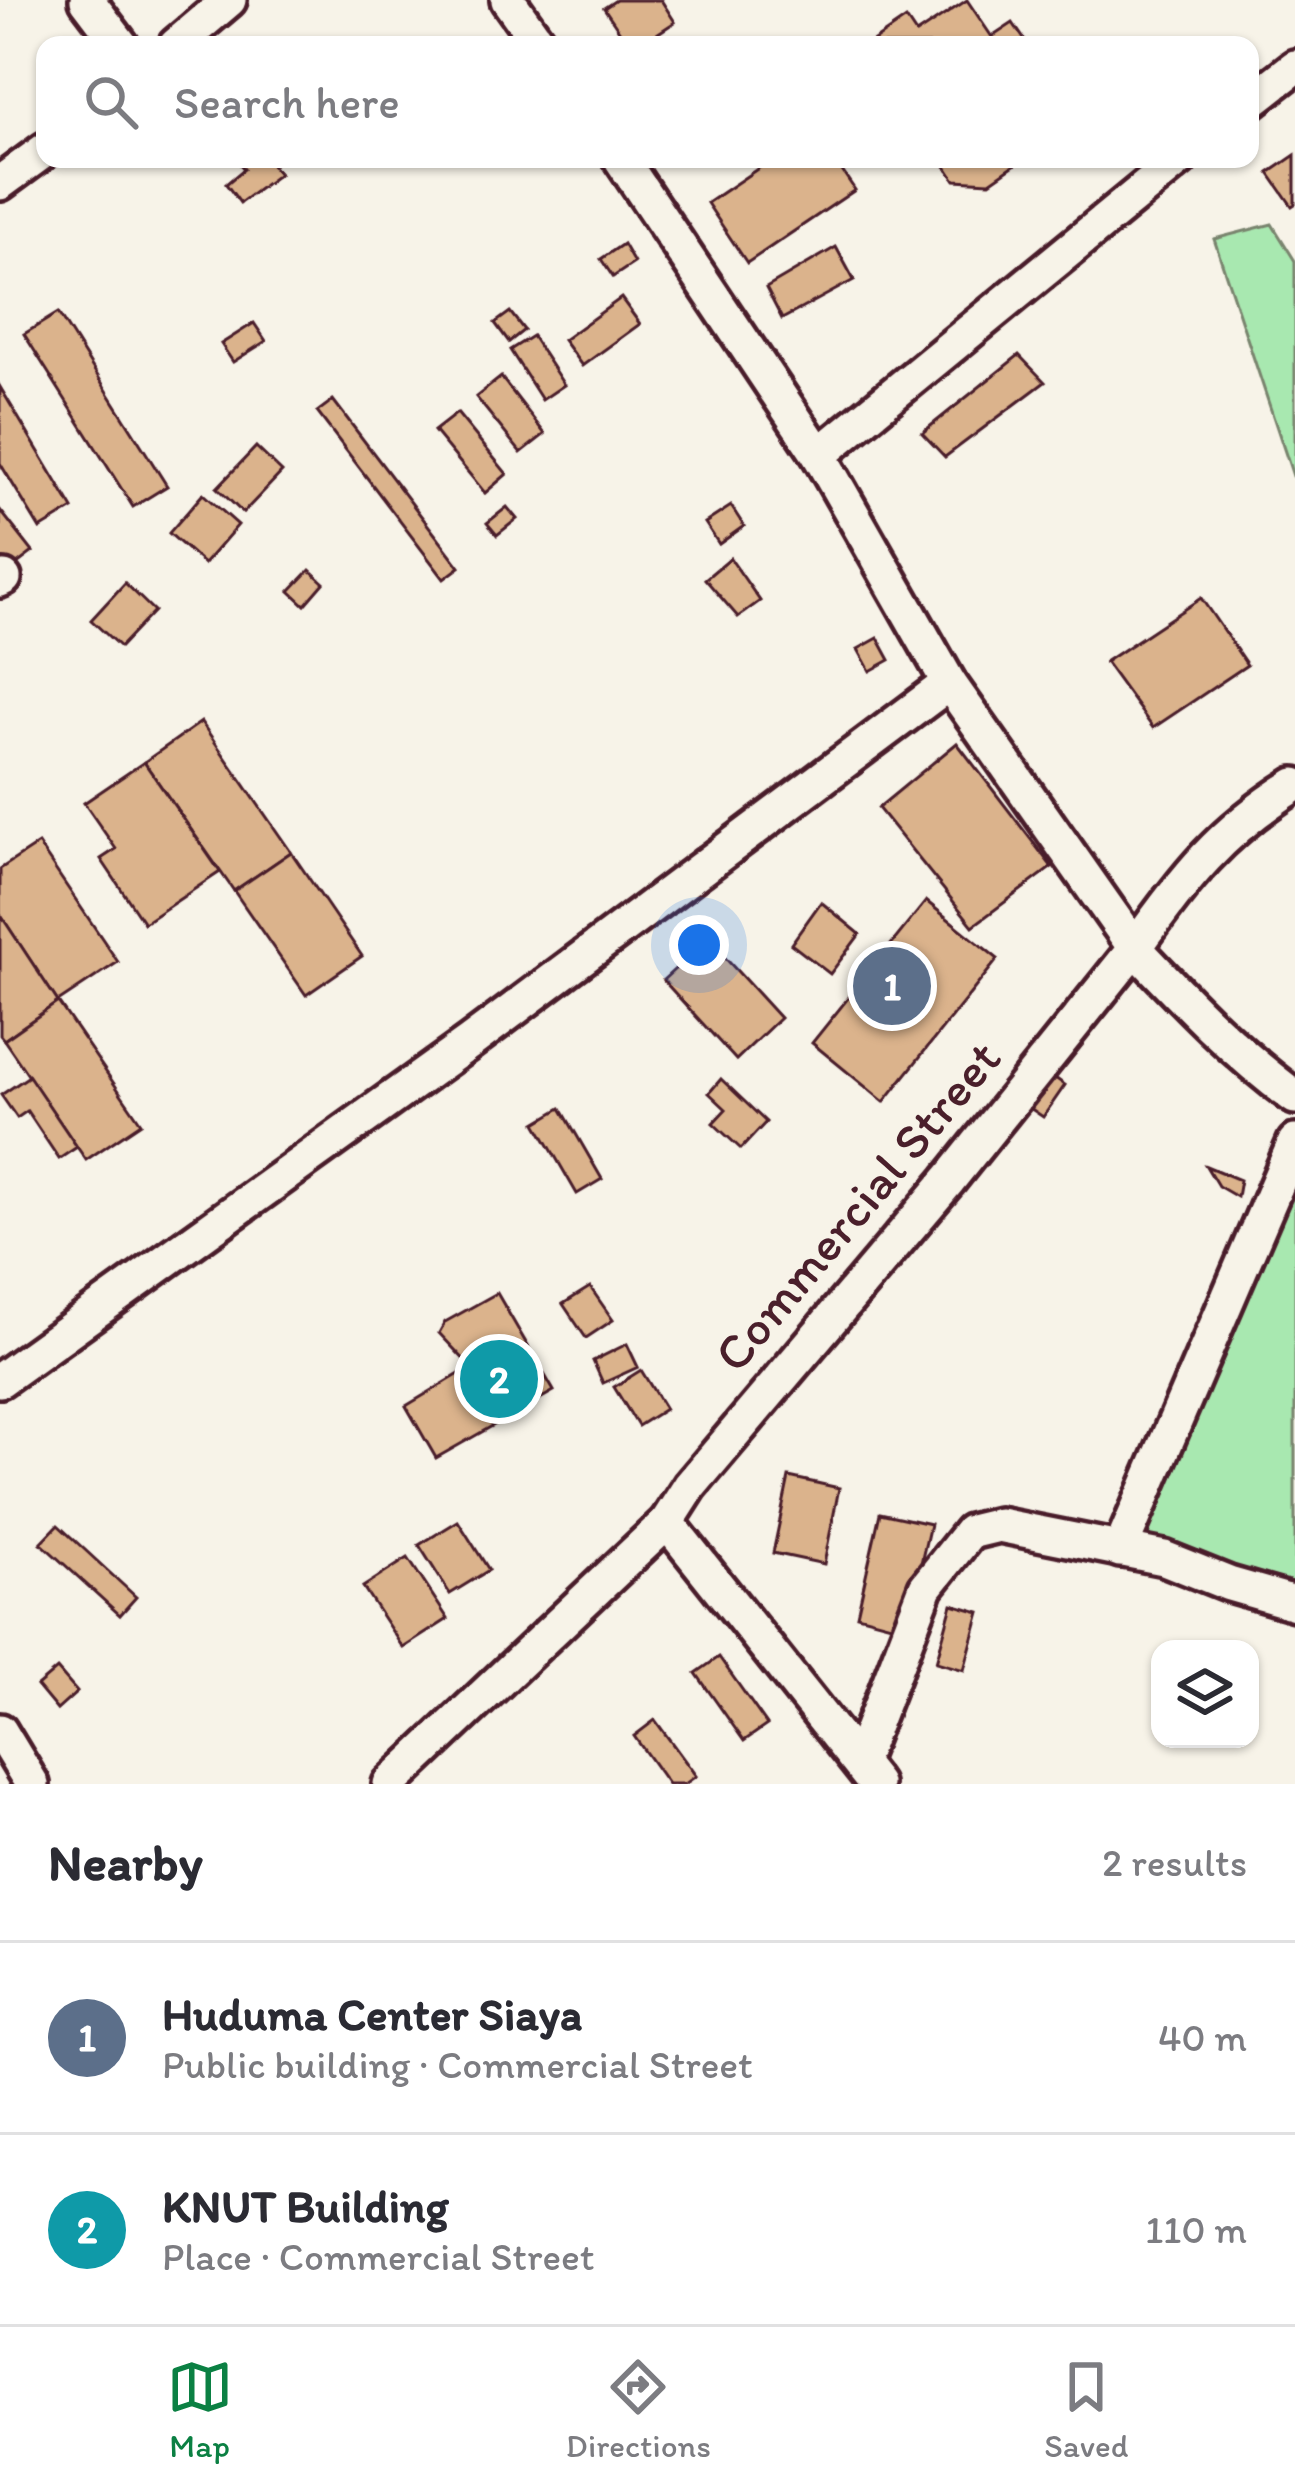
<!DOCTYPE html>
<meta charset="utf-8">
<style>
:root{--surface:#fff;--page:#f2f2f3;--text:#2b2b33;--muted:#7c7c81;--line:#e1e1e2;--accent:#0b8043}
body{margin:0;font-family:Itim,sans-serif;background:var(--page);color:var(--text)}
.controls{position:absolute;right:36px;bottom:36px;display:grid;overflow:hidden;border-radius:24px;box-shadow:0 3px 9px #0004}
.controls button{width:108px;height:108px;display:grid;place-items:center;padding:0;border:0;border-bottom:3px solid var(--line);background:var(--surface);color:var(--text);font:60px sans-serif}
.you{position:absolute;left:699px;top:945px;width:42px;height:42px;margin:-30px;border:9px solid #fff;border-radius:50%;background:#1a73e8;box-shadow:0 0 0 18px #1a73e833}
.badge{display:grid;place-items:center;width:78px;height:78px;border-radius:50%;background:var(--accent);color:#fff;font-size:39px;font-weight:700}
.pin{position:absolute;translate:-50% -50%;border:6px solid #fff;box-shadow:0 3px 12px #0006}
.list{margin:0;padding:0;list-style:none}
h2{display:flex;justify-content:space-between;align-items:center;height:156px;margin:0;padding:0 48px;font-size:51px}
h2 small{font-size:39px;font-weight:400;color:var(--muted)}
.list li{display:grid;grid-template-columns:78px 1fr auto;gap:36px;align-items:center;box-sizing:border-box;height:192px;padding:0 48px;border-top:3px solid var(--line)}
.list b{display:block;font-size:45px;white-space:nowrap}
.list p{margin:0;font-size:39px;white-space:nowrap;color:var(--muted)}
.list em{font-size:39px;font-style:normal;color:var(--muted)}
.icon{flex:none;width:66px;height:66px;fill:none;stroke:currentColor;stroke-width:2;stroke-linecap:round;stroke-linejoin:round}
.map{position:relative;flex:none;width:1295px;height:1784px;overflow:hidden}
.search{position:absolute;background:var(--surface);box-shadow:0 3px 9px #0004;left:36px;right:36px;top:36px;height:132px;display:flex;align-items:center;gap:30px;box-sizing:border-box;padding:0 42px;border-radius:24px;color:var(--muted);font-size:45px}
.sheet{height:540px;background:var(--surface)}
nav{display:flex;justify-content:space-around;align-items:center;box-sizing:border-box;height:168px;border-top:3px solid var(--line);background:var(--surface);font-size:33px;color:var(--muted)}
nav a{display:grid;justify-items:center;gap:6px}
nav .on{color:var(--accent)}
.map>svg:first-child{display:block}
.green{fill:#a8e8b0;stroke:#79846e;stroke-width:3}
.building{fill:#dbb38c;stroke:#4a1f2b;stroke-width:3}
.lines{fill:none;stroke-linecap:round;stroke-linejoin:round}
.minor-casing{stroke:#4a1f2b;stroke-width:42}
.minor{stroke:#f7f3e8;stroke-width:33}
.labels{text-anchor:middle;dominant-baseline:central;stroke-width:10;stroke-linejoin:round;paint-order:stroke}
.street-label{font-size:51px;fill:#4a1f2b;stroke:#f7f3e8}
</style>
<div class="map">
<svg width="1295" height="1784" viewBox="0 0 1295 1784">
<rect width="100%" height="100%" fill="#f7f3e8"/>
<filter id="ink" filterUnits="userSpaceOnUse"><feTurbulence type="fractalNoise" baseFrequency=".00833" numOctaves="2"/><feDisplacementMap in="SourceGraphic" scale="24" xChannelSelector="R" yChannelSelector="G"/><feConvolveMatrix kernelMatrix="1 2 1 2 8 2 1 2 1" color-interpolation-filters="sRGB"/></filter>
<g filter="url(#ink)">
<g class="green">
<path d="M1272,224L1295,261V482L1214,239Z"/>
<path d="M1295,1142V1601L1120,1550Z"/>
</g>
<g class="building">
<path d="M616,0H661L675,22L640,45H629L604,8Z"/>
<path d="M967,0L992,37L1013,23L1028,45H868L906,19L916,34Z"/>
<path d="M1295,155V204L1292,206L1269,173Z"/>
<path d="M236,159H267L279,174L240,203L226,184L244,169Z"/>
<path d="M772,159H834L855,190L747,263L707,203Z"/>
<path d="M941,159H1023L990,182L955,180Z"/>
<path d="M623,244L634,263L613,277L601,259Z"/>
<path d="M836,247L854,280L782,319L766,288Z"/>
<path d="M621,298L640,324L582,366L563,340Z"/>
<path d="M510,312L524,330L509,342L495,323Z"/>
<path d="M58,313L167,486L133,507L24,334Z"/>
<path d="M254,323L266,341L233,362L221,344Z"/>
<path d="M532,336L564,385L542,400L510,350Z"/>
<path d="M1019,355L1045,382L945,457L922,433Z"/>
<path d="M501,377L545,434L521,453L476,397Z"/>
<path d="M0,387L73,509L40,529L0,463Z"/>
<path d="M333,400L460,567L444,579L317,412Z"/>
<path d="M457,413L507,474L485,493L434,431Z"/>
<path d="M256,447L282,472L243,513L217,488Z"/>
<path d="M203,494L238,525L204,564L169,533Z"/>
<path d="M731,506L744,526L719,544L705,523Z"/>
<path d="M507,507L517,519L497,535L487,523Z"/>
<path d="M0,510L33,552L0,577Z"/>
<path d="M730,558L760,601L738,617L705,579Z"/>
<path d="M310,570L324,583L305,605L290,591Z"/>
<path d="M125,583L154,611L120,647L91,620Z"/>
<path d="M1201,598L1247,665L1153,728L1105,662Z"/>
<path d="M878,638L890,660L870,671L858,649Z"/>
<path d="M201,722L291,852L234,891L144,762Z"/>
<path d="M957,743L1052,867L973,926L878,808Z"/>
<path d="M144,762L220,872L144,923L101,859L116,849L84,803Z"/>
<path d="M38,844L118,962L58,1002L0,914V869Z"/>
<path d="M291,852L362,956L306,995L234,891Z"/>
<path d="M926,901L998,959L884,1102L812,1043Z"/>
<path d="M821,902L860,934L830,974L791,944Z"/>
<path d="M0,914L58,1002L4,1040L0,1035Z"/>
<path d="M708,939L780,1018L736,1060L663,980Z"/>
<path d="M58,1002L141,1123L86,1160L4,1040Z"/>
<path d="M1048,1073L1065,1085L1043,1117L1027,1106Z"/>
<path d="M29,1076L77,1147L59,1159L27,1111L17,1118L1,1095Z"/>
<path d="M721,1079L766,1122L741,1149L713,1123L726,1109L709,1093Z"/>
<path d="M561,1108L602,1179L577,1194L536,1123Z"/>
<path d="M1206,1166L1240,1180L1237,1197L1218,1186Z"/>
<path d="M590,1287L613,1320L586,1338L563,1304Z"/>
<path d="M497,1293L554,1391L436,1458L406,1406L471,1367L439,1333L445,1322Z"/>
<path d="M627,1344L638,1367L603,1383L593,1361Z"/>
<path d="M641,1370L665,1409L638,1426L614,1387Z"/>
<path d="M789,1477L839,1488L824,1564L773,1553Z"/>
<path d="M880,1513L930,1524L906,1628L857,1615Z"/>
<path d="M458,1521L489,1570L450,1594L419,1545Z"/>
<path d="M58,1525L136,1597L120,1615L41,1543Z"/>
<path d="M408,1558L448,1619L403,1648L363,1587Z"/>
<path d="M952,1604L980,1612L964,1670L936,1662Z"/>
<path d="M719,1657L767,1725L744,1741L696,1673Z"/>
<path d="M57,1669L77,1692L57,1710L37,1686Z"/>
<path d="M655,1720L696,1776L685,1784H668L634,1736Z"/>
</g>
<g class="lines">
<g class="minor-casing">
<g id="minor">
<path d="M87,0L121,45"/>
<path d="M508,0L540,45"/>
<path d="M176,45L229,0"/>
<path d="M1250,102L1295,67"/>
<path d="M621,159L819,455L949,683L1135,948L949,1180L690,1486L667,1522L875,1784"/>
<path d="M0,183L45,150"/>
<path d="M819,455L1180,159"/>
<path d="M0,580L4,578"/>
<path d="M1295,785C1221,831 1185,877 1135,948C1186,1002 1235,1053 1295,1097"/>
<path d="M0,1380L470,1042L949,683"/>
<path d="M1120,1550L1295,1142"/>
<path d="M0,1731L32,1784"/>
<path d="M859,1762L926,1587L970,1532L999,1525L1164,1558L1229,1584L1295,1603"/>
<path d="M390,1784L667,1522"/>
</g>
</g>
<use href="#minor" class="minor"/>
</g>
</g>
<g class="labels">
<g class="street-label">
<text transform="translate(857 1206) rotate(-50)">Commercial Street</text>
</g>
</g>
</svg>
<div class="controls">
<button><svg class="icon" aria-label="layers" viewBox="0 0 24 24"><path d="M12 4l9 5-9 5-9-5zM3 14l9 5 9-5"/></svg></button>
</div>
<div class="you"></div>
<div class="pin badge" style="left:892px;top:986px;background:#5c6f8a">1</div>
<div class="pin badge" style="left:499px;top:1379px;background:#0f9aa8">2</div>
<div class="search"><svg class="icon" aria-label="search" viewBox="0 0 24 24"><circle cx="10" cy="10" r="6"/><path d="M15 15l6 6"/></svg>Search here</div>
</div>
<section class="sheet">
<h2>Nearby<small>2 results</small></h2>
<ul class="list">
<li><span class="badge" style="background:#5c6f8a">1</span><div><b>Huduma Center Siaya</b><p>Public building · Commercial Street</p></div><em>40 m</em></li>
<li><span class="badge" style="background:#0f9aa8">2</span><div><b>KNUT Building</b><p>Place · Commercial Street</p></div><em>110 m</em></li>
</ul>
</section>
<nav>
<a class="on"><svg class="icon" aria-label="map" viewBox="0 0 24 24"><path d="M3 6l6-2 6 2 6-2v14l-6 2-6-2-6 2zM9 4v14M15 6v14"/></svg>Map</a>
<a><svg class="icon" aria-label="directions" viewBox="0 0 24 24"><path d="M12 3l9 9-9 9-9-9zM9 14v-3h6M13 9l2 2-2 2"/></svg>Directions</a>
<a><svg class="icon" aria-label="saved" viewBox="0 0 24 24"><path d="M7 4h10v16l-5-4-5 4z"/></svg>Saved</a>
</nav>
